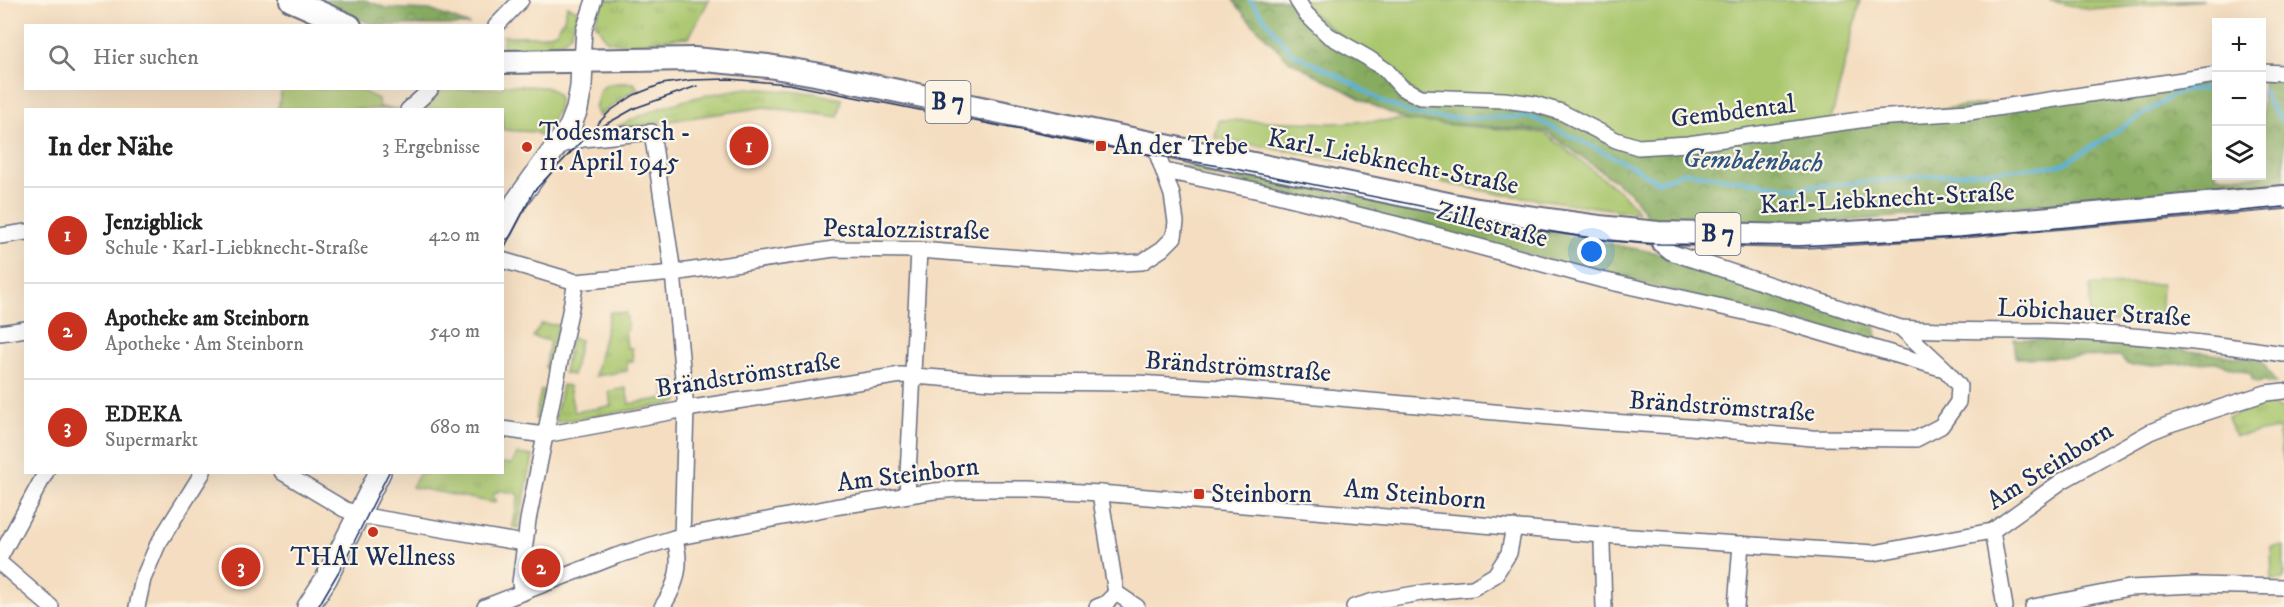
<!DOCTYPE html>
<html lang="de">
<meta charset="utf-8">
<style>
:root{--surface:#fff;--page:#f6f6f6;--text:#222;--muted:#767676;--line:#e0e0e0;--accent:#c8321e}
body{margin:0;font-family:"IM FELL DW Pica",serif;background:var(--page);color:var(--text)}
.controls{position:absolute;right:18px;top:18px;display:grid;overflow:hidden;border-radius:0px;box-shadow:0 6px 24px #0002}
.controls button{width:54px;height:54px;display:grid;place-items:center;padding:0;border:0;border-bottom:2px solid var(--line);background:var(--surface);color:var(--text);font:30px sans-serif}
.you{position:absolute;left:1592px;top:252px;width:21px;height:21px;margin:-15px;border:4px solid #fff;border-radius:50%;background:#1a73e8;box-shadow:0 0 0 9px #1a73e833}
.badge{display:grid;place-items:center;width:39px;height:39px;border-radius:50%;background:var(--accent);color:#fff;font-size:20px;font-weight:700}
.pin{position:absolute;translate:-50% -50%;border:3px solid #fff;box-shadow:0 2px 6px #0006}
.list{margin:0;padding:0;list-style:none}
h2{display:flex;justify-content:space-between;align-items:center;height:78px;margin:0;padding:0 24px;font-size:26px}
h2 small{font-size:20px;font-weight:400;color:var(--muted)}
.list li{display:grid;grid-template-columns:39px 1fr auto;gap:18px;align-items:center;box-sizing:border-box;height:96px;padding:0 24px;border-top:2px solid var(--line)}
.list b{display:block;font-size:22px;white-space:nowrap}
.list p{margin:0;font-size:20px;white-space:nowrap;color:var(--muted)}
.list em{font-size:20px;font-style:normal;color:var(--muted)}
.icon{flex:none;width:33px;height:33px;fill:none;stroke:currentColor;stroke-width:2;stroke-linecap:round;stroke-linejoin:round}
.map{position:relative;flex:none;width:2284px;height:607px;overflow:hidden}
.search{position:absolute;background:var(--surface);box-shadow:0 6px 24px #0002;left:24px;top:24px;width:480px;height:66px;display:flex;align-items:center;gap:15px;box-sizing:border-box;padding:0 21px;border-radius:0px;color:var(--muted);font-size:22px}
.panel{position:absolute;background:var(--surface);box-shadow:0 6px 24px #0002;left:24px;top:108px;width:480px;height:366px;border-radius:0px}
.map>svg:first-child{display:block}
.grass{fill:url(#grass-tufts);stroke:#627b66;stroke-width:1.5}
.forest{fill:url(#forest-crowns);stroke:#516e60;stroke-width:1.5}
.green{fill:#aac76e;stroke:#627b66;stroke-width:1.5}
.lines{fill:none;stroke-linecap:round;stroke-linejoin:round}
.stream{stroke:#5cb2d8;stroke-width:4}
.street-casing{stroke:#676c80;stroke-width:18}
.secondary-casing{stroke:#676c80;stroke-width:24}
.primary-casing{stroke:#676c80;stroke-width:26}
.street{stroke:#fff;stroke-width:15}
.secondary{stroke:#fff;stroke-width:21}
.primary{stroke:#fff;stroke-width:22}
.tram{stroke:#1b2f5e;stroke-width:1.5}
.poi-dot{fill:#c8321e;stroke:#fcf5e5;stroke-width:2}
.labels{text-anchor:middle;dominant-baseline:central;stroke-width:4.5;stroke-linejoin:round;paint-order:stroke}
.shield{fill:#fcf5e5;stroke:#5e6a86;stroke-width:1.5}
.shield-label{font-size:24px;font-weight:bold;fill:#1b2f5e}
.street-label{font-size:26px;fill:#1b2f5e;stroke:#fcf5e5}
.poi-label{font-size:26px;fill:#1b2f5e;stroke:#fcf5e5;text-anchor:start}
.water-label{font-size:27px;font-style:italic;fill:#2e5683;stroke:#fcf5e5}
</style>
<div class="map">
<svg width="2284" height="607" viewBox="0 0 2284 607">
<defs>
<pattern id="grass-tufts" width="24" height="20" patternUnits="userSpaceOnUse" patternTransform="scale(1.5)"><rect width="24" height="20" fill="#aac76e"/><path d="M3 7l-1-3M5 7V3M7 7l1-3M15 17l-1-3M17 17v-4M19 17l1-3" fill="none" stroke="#92ab62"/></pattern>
<pattern id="forest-crowns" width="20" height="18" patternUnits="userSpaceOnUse" patternTransform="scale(1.5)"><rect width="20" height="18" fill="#87ac61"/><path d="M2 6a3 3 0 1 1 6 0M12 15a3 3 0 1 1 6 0" fill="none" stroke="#6e8c53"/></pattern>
</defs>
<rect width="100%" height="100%" fill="#fcf5e5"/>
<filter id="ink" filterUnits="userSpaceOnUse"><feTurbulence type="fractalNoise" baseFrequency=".0167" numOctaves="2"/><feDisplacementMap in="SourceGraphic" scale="12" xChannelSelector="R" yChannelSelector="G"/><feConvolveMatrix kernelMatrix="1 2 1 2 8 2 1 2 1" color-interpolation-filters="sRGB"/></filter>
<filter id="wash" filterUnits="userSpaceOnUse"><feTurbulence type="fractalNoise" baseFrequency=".008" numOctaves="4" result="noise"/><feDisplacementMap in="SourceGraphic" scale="24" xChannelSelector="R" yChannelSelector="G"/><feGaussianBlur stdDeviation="1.35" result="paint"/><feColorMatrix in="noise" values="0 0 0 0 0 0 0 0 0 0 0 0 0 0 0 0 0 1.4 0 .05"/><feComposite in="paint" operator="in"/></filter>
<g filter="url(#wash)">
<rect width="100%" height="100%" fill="#f4ddc0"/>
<g class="grass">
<path d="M604,0H709L689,37C657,37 639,51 606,40L595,22Z"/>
<path d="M567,6L578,10C576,17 574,26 571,33C562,50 519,50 503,50V36H540L556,32L564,19Z"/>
<path d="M622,83H634L638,89L627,95L599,116L595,108L600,90L608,84Z"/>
<path d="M748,88L814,93L842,99L838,117L765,107L613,129C656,105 700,95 748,88Z"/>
<path d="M1180,165L1224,171L1223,178L1178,169Z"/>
<path d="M610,312L626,313L628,330L625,331L627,348H632L633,361H627V371L595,376Z"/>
<path d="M541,324L558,325L549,369L545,368L550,341L533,337Z"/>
<path d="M571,338L580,340L573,375L564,373Z"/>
<path d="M675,379L678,401L677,403L557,422L555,420L562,385L569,386L574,412L611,406L609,391L626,388L629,404L666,398L664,381Z"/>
<path d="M541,390L546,391L540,420L535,419Z"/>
<path d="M2266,403L2284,410V463L2278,429L2235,436L2228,417Z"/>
<path d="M517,454L533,456L518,528L513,527L519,494L498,490L497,493H494L493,498L496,499L495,503L412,487L420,473L502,472L503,463L512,464Z"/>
</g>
<g class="forest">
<path d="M311,0H365L386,8L430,10L470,25H374Z"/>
<path d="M1233,0H1297L1504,100L1638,147L2216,75V176H2262V72L2284,73V183L1810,224L1712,225L1652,223L1631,193L1546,131L1409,121L1374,106L1288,60L1246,17Z"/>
<path d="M1224,171L1669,255L1875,325L1878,343L1223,178Z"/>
<path d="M2014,339L2119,342L2261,360L2276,383H2268L2265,380L2259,383L2252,379L2251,374L2216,362L2133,366L2127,364L2120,356L2016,358Z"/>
</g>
<g class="green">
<path d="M1297,0H1861L1830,124L1638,147L1561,112L1421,97L1368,58Z"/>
<path d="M2048,0H2203L2091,10Z"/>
<path d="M503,85L544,87C573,93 553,122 540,135L535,132L503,130L502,110L422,109L442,89L502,88Z"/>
<path d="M282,88L358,89L378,99L379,107L400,109H278Z"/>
<path d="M1219,120L1333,123L1398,120L1545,133L1624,195L1639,213L1494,193L1327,158L1215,138Z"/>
<path d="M2162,284L2160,324L2090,320V285Z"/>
<path d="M2284,546V579L2272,580L2271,547Z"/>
</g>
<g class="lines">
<g class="stream">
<path d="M1250,0L1291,52L1350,82L1381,101L1415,115L1449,118L1531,117L1634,167L1658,182L1685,172L1792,188L2062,165L2182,90L2216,88"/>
<path d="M2262,91H2264L2270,106L2284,123"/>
</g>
</g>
</g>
<g filter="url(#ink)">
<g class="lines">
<g class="street-casing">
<g id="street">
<path d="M1297,0L1306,14L1328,35L1368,58L1387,71L1402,88L1421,97L1504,100L1534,104L1561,112L1616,140L1638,147L1688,144L1874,118L1969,112L2216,75"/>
<path d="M496,26L521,0"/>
<path d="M582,61L584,30L594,0"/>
<path d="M2262,72L2284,73"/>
<path d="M408,110L430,90"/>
<path d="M557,146L583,139L652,132L673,273L686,409L682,536"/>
<path d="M1165,171L1269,193L1395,224L1602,280L1771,318L1941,368"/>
<path d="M1658,233L1660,244L1670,252L1901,328C1949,332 1995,330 2043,331C2124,333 2204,342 2284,354"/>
<path d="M0,236L26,232"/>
<path d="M502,260L576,282L673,273L834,249L919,250L1101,264L1142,262L1162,249L1174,237L1176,222L1172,195L1158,156L1159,146"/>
<path d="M0,333L26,329"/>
<path d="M502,429L544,435L686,409L901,375L992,382L1136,383L1237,389L1595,421L1689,427L1812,438L1916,439L1941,426L1958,402L1959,386L1945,369L1901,328"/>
<path d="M282,472L344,509L359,515L524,543"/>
<path d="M1100,493L1116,593L1137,607"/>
<path d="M907,495L919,250"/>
<path d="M1992,531L2005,607"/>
<path d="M1602,544L1604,607"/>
<path d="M0,557L46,472"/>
<path d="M0,563L51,607"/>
<path d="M522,593L520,583L528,520L576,282"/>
<path d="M137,607L143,579L158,544L203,472"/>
<path d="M485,607L616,556L674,538L834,507L934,491L959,489H1029L1100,493L1602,535L1874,553L1992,531L2062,481L2150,432L2170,424L2266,393L2284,391"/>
<path d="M662,607C677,585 683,563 674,538"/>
<path d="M1097,607L1105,604L1116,593"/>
<path d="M1354,607L1374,601L1427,592L1473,588L1495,575L1509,553L1514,527"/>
<path d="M1736,607L1741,544"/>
<path d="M2033,607L2129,588L2196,585L2284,587"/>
</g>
</g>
<g class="secondary-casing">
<g id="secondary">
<path d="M502,229L516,202L570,127L577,109L581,87L582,61"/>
<path d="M308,607L326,579L380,472"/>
</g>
</g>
<g class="primary-casing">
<g id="primary">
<path d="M291,0L350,26"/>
<path d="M502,62L694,59L768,66L815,74L1477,210L1599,227L1658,233L1803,236L1971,225L2284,197"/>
</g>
</g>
<use href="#street" class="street"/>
<use href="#secondary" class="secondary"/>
<use href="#primary" class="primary"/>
<g class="tram">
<path d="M601,127L635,108L697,86"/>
<path d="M502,252L534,191L610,111L634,95L662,84L691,80L729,79L789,84L1101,146L1225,167L1535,229L1610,241L1660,244L1799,246L1961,237L2284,207"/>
<path d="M318,607L342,566L389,472"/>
</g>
</g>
</g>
<g class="poi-dot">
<rect x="1095" y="140" width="12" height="12" rx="3"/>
<circle cx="527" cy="147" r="6"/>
<rect x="1193" y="488" width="12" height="12" rx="3"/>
<circle cx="373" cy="532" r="6"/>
</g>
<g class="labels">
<g class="shield">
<rect x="925.5" y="81" width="45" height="42" rx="4.5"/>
<rect x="1695.5" y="213" width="45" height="42" rx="4.5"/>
</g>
<g class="shield-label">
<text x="948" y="102">B 7</text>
<text x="1718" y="234">B 7</text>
</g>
<g class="street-label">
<text transform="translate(1733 112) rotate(-7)">Gembdental</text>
<text transform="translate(1393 162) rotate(11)">Karl-Liebknecht-Straße</text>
<text transform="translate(1887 199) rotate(-3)">Karl-Liebknecht-Straße</text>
<text transform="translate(1492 225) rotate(15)">Zillestraße</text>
<text transform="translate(906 230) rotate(1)">Pestalozzistraße</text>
<text transform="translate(2094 313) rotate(3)">Löbichauer Straße</text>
<text transform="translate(1238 367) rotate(4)">Brändströmstraße</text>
<text transform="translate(748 375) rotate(-9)">Brändströmstraße</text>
<text transform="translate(1722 407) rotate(4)">Brändströmstraße</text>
<text transform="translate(2050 466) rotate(-32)">Am Steinborn</text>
<text transform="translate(908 475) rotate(-7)">Am Steinborn</text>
<text transform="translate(1415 495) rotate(5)">Am Steinborn</text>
</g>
<g class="poi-label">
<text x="539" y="132">Todesmarsch -<tspan x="539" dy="30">11. April 1945</tspan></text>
<text x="1113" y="146">An der Trebe</text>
<text x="1211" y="494">Steinborn</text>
<text x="373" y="557" text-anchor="middle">THAI Wellness</text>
</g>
<g class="water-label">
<text transform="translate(1753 161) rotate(2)">Gembdenbach</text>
</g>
</g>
</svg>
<div class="controls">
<button>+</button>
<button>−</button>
<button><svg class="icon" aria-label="layers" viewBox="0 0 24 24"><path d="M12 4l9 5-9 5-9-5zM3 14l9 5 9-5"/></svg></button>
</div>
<div class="you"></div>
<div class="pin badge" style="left:749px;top:146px">1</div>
<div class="pin badge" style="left:541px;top:568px">2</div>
<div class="pin badge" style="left:241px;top:567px">3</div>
<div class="search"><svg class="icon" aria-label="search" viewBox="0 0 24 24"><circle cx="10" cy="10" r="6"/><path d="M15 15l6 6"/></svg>Hier suchen</div>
<section class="panel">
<h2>In der Nähe<small>3 Ergebnisse</small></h2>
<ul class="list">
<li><span class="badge">1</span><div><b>Jenzigblick</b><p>Schule · Karl-Liebknecht-Straße</p></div><em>420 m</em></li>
<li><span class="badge">2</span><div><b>Apotheke am Steinborn</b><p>Apotheke · Am Steinborn</p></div><em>540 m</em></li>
<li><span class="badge">3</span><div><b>EDEKA</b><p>Supermarkt</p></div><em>680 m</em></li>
</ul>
</section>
</div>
